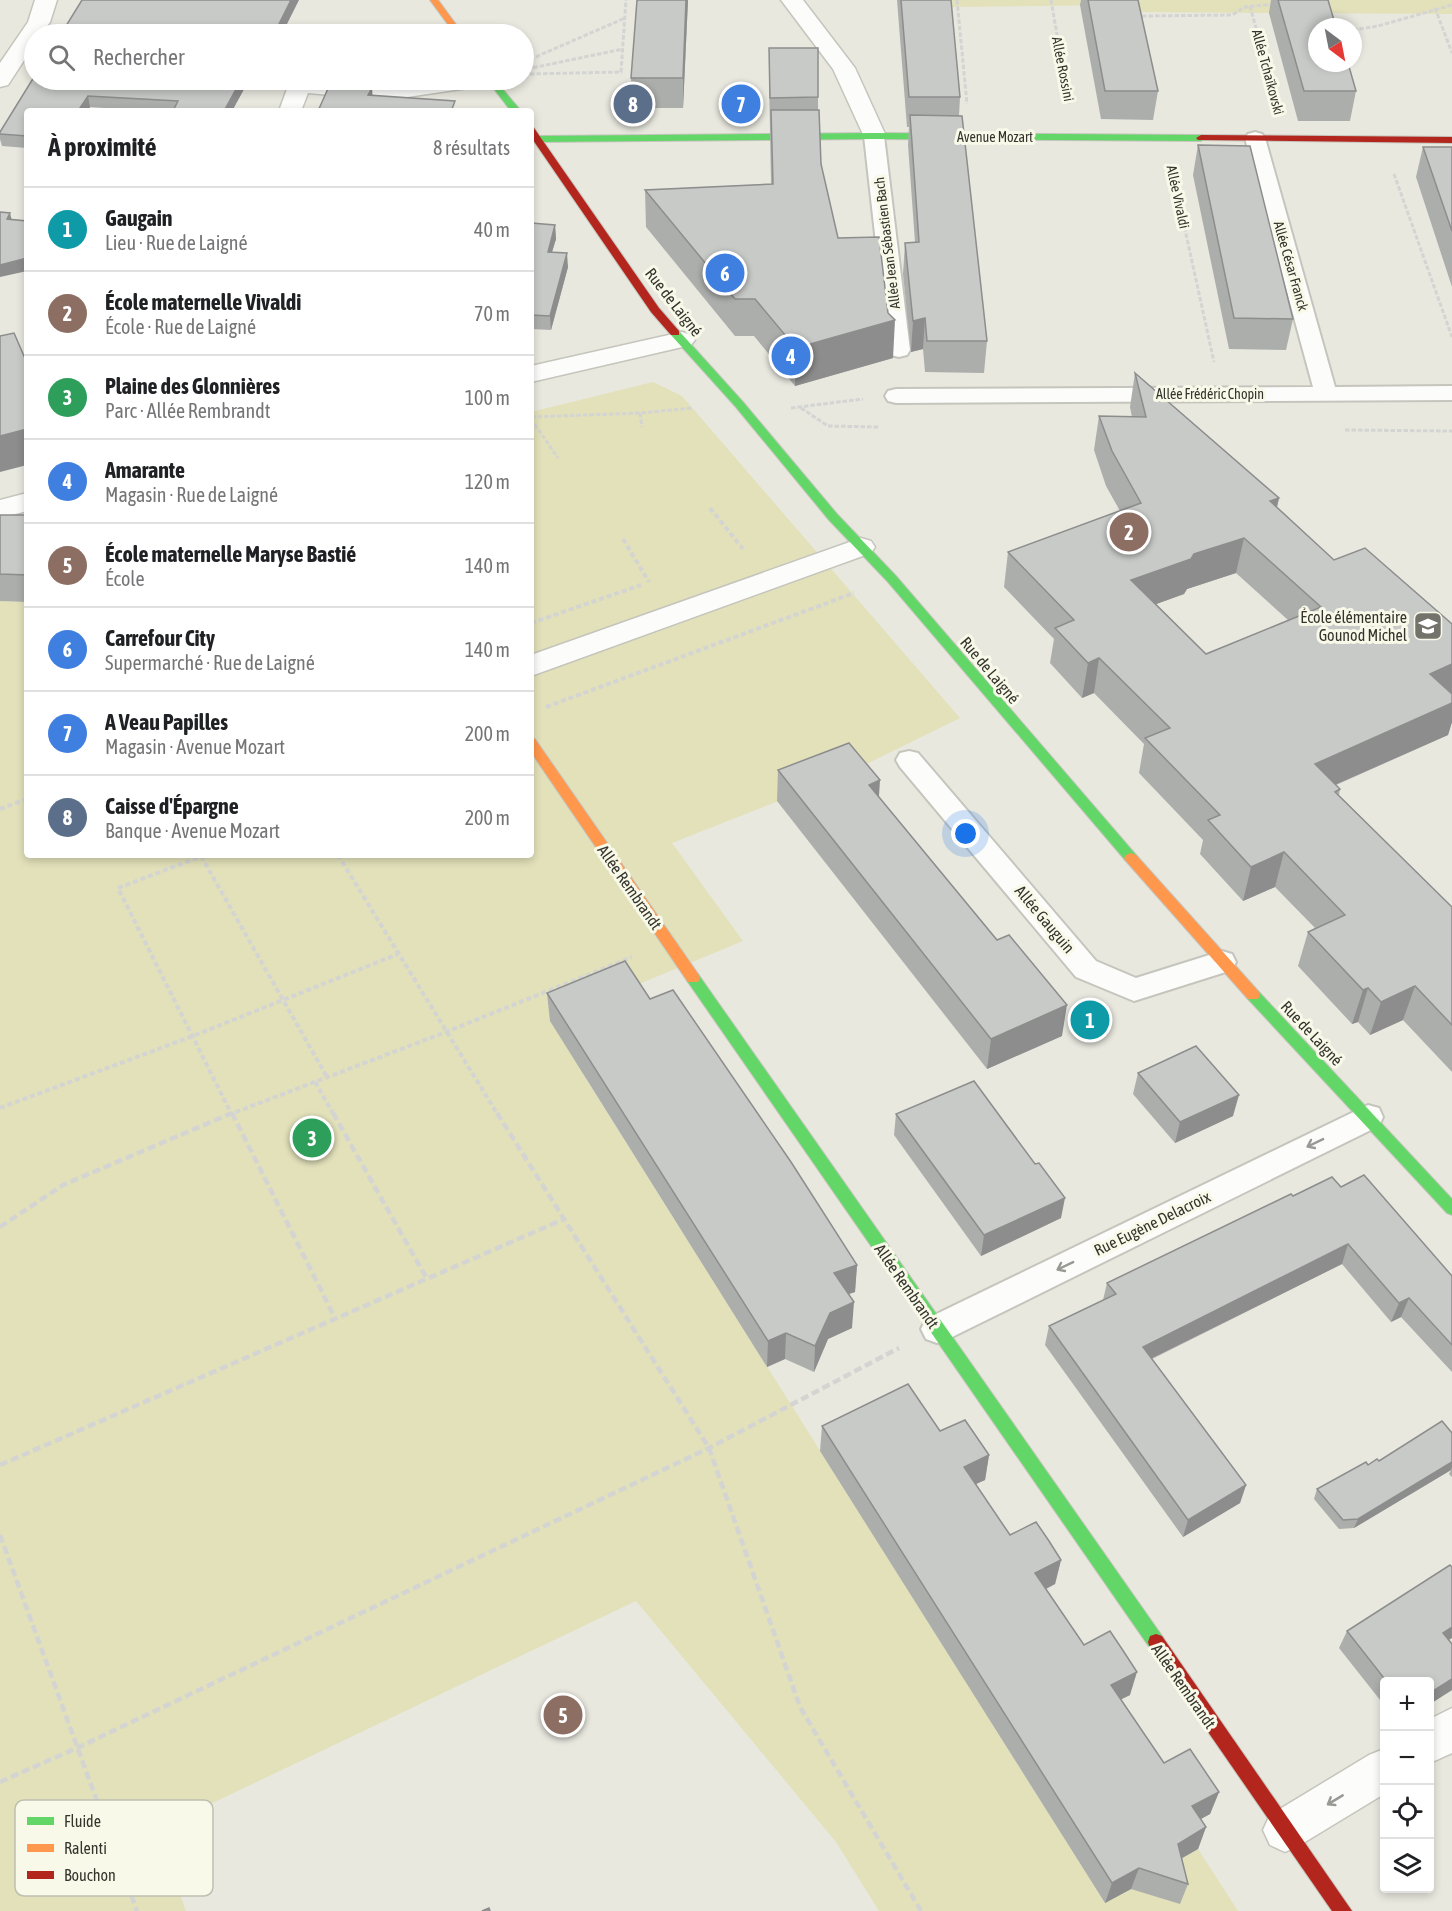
<!DOCTYPE html>
<html lang="fr">
<meta charset="utf-8">
<style>
:root{--surface:#fff;--page:#f6f6f6;--text:#202124;--muted:#757577;--line:#e0e0e0;--accent:#73736b}
body{margin:0;font-family:"Asap Condensed",sans-serif;background:var(--page);color:var(--text)}
.controls{position:absolute;right:18px;bottom:18px;display:grid;overflow:hidden;border-radius:6px;box-shadow:0 3px 9px #0003}
.controls button{width:54px;height:54px;display:grid;place-items:center;padding:0;border:0;border-bottom:2px solid var(--line);background:var(--surface);color:var(--text);font:30px sans-serif}
.compass{position:absolute;left:1308px;top:18px;width:54px;height:54px;border-radius:50%;background:var(--surface);box-shadow:0 3px 9px #0003;rotate:148deg}
.you{position:absolute;left:966px;top:834px;width:21px;height:21px;margin:-15px;border:4px solid #fff;border-radius:50%;background:#1a73e8;box-shadow:0 0 0 9px #1a73e833}
.badge{display:grid;place-items:center;width:39px;height:39px;border-radius:50%;background:var(--accent);color:#fff;font-size:20px;font-weight:700}
.pin{position:absolute;translate:-50% -50%;border:3px solid #fff;box-shadow:0 2px 6px #0006}
.list{margin:0;padding:0;list-style:none}
h2{display:flex;justify-content:space-between;align-items:center;height:78px;margin:0;padding:0 24px;font-size:26px}
h2 small{font-size:20px;font-weight:400;color:var(--muted)}
.list li{display:grid;grid-template-columns:39px 1fr auto;gap:18px;align-items:center;box-sizing:border-box;height:84px;padding:0 24px;border-top:2px solid var(--line)}
.list b{display:block;font-size:22px;white-space:nowrap}
.list p{margin:0;font-size:20px;white-space:nowrap;color:var(--muted)}
.list em{font-size:20px;font-style:normal;color:var(--muted)}
.icon{flex:none;width:33px;height:33px;fill:none;stroke:currentColor;stroke-width:2;stroke-linecap:round;stroke-linejoin:round}
.map{position:relative;flex:none;width:1452px;height:1911px;overflow:hidden}
.search{position:absolute;background:var(--surface);box-shadow:0 3px 9px #0003;left:24px;top:24px;width:510px;height:66px;display:flex;align-items:center;gap:15px;box-sizing:border-box;padding:0 21px;border-radius:33px;color:var(--muted);font-size:22px}
.panel{position:absolute;background:var(--surface);box-shadow:0 3px 9px #0003;left:24px;top:108px;width:510px;height:750px;border-radius:6px}
.map>svg:first-child{display:block}
.green{fill:#e2e1ba}
.lines{fill:none;stroke-linecap:round;stroke-linejoin:round}
.lane-casing{stroke:#c5c5bd;stroke-width:4}
.street-casing{stroke:#c5c5bd;stroke-width:3}
.fast-casing{stroke:#c5c5bd;stroke-width:2}
.slow-casing{stroke:#c5c5bd;stroke-width:2}
.jam-casing{stroke:#c5c5bd;stroke-width:2}
.path-far2{stroke:#d4d4d2;stroke-width:3;stroke-dasharray:4.5 2;stroke-linecap:butt}
.path-far1{stroke:#d4d4d2;stroke-width:4;stroke-dasharray:5 3;stroke-linecap:butt}
.path{stroke:#d4d4d2;stroke-width:4.5;stroke-dasharray:8 4;stroke-linecap:butt}
.lane{fill:#fcfcfa;fill-rule:evenodd}
.street{fill:#fcfcfa;fill-rule:evenodd}
.fast{fill:#63d668;fill-rule:evenodd}
.slow{fill:#ff974d;fill-rule:evenodd}
.jam{fill:#b3261e;fill-rule:evenodd}
.wall{fill:#acaeac;fill-rule:evenodd}
.shaded-wall{fill:#8c8d8c}
.building{fill:#c8cac8;stroke:#8c8d8c;stroke-width:1.5;fill-rule:evenodd}
.oneway{stroke:#989894}
.labels{text-anchor:middle;dominant-baseline:central;stroke-width:6;stroke-linejoin:round;paint-order:stroke}
.far-street-label{font-size:14px;fill:#34342d;stroke:#f9f9e9}
.street-label{font-size:16px;fill:#34342d;stroke:#f9f9e9}
.poi-label{font-size:16px;fill:#34342d;stroke:#f9f9e9;text-anchor:end}
.key{fill:#f9f9e9;stroke:#bebeb1;stroke-width:1.5}
.key-label{font-size:16px;fill:#34342d}
</style>
<div class="map">
<svg width="1452" height="1911" viewBox="0 0 1452 1911">
<rect width="100%" height="100%" fill="#e8e8df"/>
<g class="green">
<path d="M951,0H1452V14L1128,12L1127,5L951,7Z"/>
<path d="M653,382L682,396L960,718L842,776L672,843L743,941L627,989L586,1079L1105,1903L1198,1849L1238,1911H879L836,1842L636,1601L156,1830L186,1911H0V601L27,602V855H531V412Z"/>
</g>
<g class="lines">
<g class="lane-casing">
<g id="lane">
<path d="M874,130L881,132L884,136L910,350L907,355L899,357L891,355L888,350L864,136L867,132Z"/>
<path d="M1255,132L1262,134L1265,138L1335,387L1452,386V400L896,403L888,401L885,396L888,391L896,389L1313,387L1245,138L1248,134Z"/>
<path d="M909,751L918,753L1096,961L1136,978L1222,951L1232,954L1236,962L1232,970L1134,1001L1076,977L900,767L896,760L900,753Z"/>
<path d="M1368,1105L1379,1108L1383,1117L1379,1126L948,1339L937,1343L926,1339L921,1329L926,1319Z"/>
</g>
</g>
<g class="street-casing">
<g id="street">
<path d="M35,0H57L50,22L42,34H34V45L8,85L0,87V63L28,22Z"/>
<path d="M781,0H803L855,68L886,136L882,141L874,143L866,141L833,69Z"/>
<path d="M260,80H314L387,86L433,80H486L483,85L475,87L387,100L308,93L301,111H279L287,89L263,85Z"/>
<path d="M682,332L691,335L695,340L691,345L531,382V366Z"/>
<path d="M27,493V511L0,518V500Z"/>
<path d="M861,538L871,541L875,547L871,553L531,676V655Z"/>
<path d="M1452,1708V1753L1430,1763V1719Z"/>
<path d="M1384,1749V1794L1300,1845L1285,1852L1270,1845L1263,1830L1270,1815L1369,1755Z"/>
</g>
</g>
<g class="fast-casing">
<g id="fast">
<path d="M487,80H495L521,111H511Z"/>
<path d="M874,133L1201,135L1206,138L1201,141L874,139L538,142L533,139L538,136Z"/>
<path d="M675,330L679,331L743,402L837,514L896,576L1136,855L1138,858L1136,861H1126L888,582L829,520L735,406L671,335L670,333Z"/>
<path d="M693,973L698,974L1162,1636L1164,1642L1162,1648L1156,1650L1150,1648L688,982L686,978L688,974Z"/>
<path d="M1253,990L1258,991L1452,1199V1215L1447,1213L1248,999L1246,995L1248,991Z"/>
</g>
</g>
<g class="slow-casing">
<g id="slow">
<path d="M430,0H438L463,34H455Z"/>
<path d="M531,738L535,739L698,974L700,978L698,982H688L531,752Z"/>
<path d="M1131,853L1136,855L1258,991L1260,995L1258,999H1248L1126,861L1124,858L1126,855Z"/>
</g>
</g>
<g class="jam-casing">
<g id="jam">
<path d="M531,127L534,128L659,308L679,331V335H671L651,312L531,137Z"/>
<path d="M1201,135L1452,137V143L1198,140L1196,138Z"/>
<path d="M1156,1634L1162,1636L1352,1911H1332L1150,1648L1148,1642L1150,1636Z"/>
</g>
</g>
<g class="path-far2">
<path d="M957,0L967,104"/>
<path d="M1051,0L1069,104"/>
<path d="M1250,6L1277,106"/>
<path d="M1435,8L1452,53"/>
<path d="M1142,16L1232,15L1245,7L1274,4"/>
<path d="M1353,30L1378,26L1452,5"/>
<path d="M524,62L625,18"/>
<path d="M527,69L623,49"/>
<path d="M530,74L621,72L626,0"/>
<path d="M1172,170L1214,362"/>
<path d="M1394,174L1452,337"/>
<path d="M791,408L863,399"/>
<path d="M801,408L828,426L879,427"/>
<path d="M640,413L642,427"/>
<path d="M531,417L640,413L693,408"/>
<path d="M531,419L558,458"/>
<path d="M1345,430L1452,431"/>
</g>
<g class="path-far1">
<path d="M710,508L743,549"/>
<path d="M623,539L649,582"/>
<path d="M531,623L641,585"/>
<path d="M546,707L854,593"/>
<path d="M0,809L27,799"/>
<path d="M205,855L118,888L232,1115"/>
<path d="M338,855L498,1115"/>
<path d="M201,856L327,1077"/>
<path d="M315,1082L334,1115"/>
<path d="M0,1108L193,1036L398,954"/>
<path d="M228,1115L446,1032L632,957"/>
</g>
<g class="path">
<path d="M232,1113L335,1318"/>
<path d="M333,1113L427,1279"/>
<path d="M497,1113L709,1448L800,1707L921,1911"/>
<path d="M0,1227L63,1185L232,1113"/>
<path d="M0,1465L564,1219"/>
<path d="M0,1535L137,1911"/>
<path d="M0,1782L79,1747L709,1448L899,1348"/>
</g>
<use href="#lane" class="lane"/>
<use href="#street" class="street"/>
<use href="#fast" class="fast"/>
<use href="#slow" class="slow"/>
<use href="#jam" class="jam"/>
</g>
<g class="wall">
<path d="M688,0L683,108H632L631,78Z"/>
<path d="M897,0H951L960,97L959,116L987,341L984,373L925,372L923,349L911,352L903,274L905,243L915,242L908,145L909,127H907Z"/>
<path d="M1081,0H1138L1158,91L1153,120L1101,119L1080,5Z"/>
<path d="M1271,0H1328L1356,91L1350,121H1298L1269,13Z"/>
<path d="M769,48L818,97V110L821,164L838,238L893,358L795,386L754,336H735L646,227L645,190L771,184L769,78Z"/>
<path d="M34,77L249,80L232,111H145L90,107L88,111H27V148L2,146L0,139V132Z"/>
<path d="M340,80H383L381,83Z"/>
<path d="M1198,145L1293,319L1286,350L1229,349L1193,175Z"/>
<path d="M1423,147H1452V287L1416,177Z"/>
<path d="M531,223L555,225L556,239L552,252L568,267L551,330L531,329Z"/>
<path d="M1135,373L1279,498L1277,507L1334,560L1452,624V722L1448,735L1336,785L1340,789L1339,795L1452,907V1072L1403,1020L1370,1035L1358,1022L1352,1024L1298,966L1308,932L1315,928L1275,887L1243,901L1200,854L1203,840L1139,773L1144,744L1094,693L1082,698L1050,663L1054,639L1004,587L1008,552L1120,511L1106,486L1094,450L1099,416L1132,417L1130,407ZM1236,573L1288,620L1206,654L1156,604L1184,594L1187,589Z"/>
<path d="M0,515H27V602L0,601Z"/>
<path d="M778,770L879,797L997,940L1062,1036L987,1069L777,801Z"/>
<path d="M547,993L650,999L857,1265L855,1292L849,1294L852,1328L828,1339L814,1372L785,1359L767,1367L550,1021Z"/>
<path d="M1138,1073L1233,1116L1175,1143L1133,1094Z"/>
<path d="M896,1114L1061,1218L981,1256L894,1135Z"/>
<path d="M1341,1187L1452,1276V1372L1401,1317L1391,1322L1342,1264L1152,1359L1246,1485L1240,1503L1183,1537L1045,1345L1049,1326L1103,1300L1107,1283L1293,1196Z"/>
<path d="M822,1426L940,1431L989,1455L985,1480L976,1484L1010,1535L1061,1560L1055,1584L1046,1589L1084,1645L1130,1695L1121,1699L1164,1763L1219,1792L1210,1814L1201,1819L1206,1827L1198,1849L1182,1858L1188,1884L1180,1904L1131,1889L1105,1903L820,1451Z"/>
<path d="M1452,1433V1477L1449,1474L1451,1470L1354,1528L1339,1529L1314,1499L1317,1489L1368,1465Z"/>
<path d="M1347,1631L1449,1640L1452,1644V1690L1430,1704V1682H1384V1705L1339,1648Z"/>
</g>
<g class="shaded-wall">
<path d="M291,0H299L282,34H274Z"/>
<path d="M686,0H688L683,108V78Z"/>
<path d="M241,80H249L232,111H224Z"/>
<path d="M372,88L373,101L368,95Z"/>
<path d="M88,96L90,107L88,111H78Z"/>
<path d="M10,213L13,225L7,219Z"/>
<path d="M555,225L556,239L548,265V252Z"/>
<path d="M567,253L568,267L551,330L550,316Z"/>
<path d="M27,258V271L0,277V265Z"/>
<path d="M925,318L923,349L911,352L913,321Z"/>
<path d="M895,320L893,358L795,386L796,348Z"/>
<path d="M27,429V465L0,472V436Z"/>
<path d="M1279,498L1271,532L1270,501Z"/>
<path d="M1244,538L1236,573L1187,589L1184,594L1126,615L1131,580L1194,554Z"/>
<path d="M1099,658L1094,693L1082,698L1088,663Z"/>
<path d="M1452,664V694L1430,674Z"/>
<path d="M1452,703V722L1448,735L1305,798L1315,764Z"/>
<path d="M880,780L878,811L869,785Z"/>
<path d="M1284,852L1275,887L1243,901L1251,867Z"/>
<path d="M1415,986L1403,1020L1370,1035L1381,1002Z"/>
<path d="M1368,988L1358,1022L1352,1024L1363,990Z"/>
<path d="M1067,1005L1062,1036L987,1069L991,1039Z"/>
<path d="M1239,1095L1233,1116L1175,1143L1180,1122Z"/>
<path d="M1065,1198L1061,1218L981,1256L984,1235Z"/>
<path d="M1348,1244L1342,1264L1138,1365L1143,1347Z"/>
<path d="M857,1265L855,1292L833,1299L834,1273Z"/>
<path d="M1409,1298L1401,1317L1391,1322L1399,1303Z"/>
<path d="M854,1302L852,1328L828,1339L814,1372L815,1346L830,1313Z"/>
<path d="M786,1333L785,1359L767,1367L768,1341Z"/>
<path d="M989,1455L985,1480L960,1491L964,1467Z"/>
<path d="M1452,1462V1467L1451,1470L1354,1528L1358,1519Z"/>
<path d="M1246,1485L1240,1503L1183,1537L1188,1520Z"/>
<path d="M1061,1560L1055,1584L1030,1597L1035,1573Z"/>
<path d="M1452,1627V1638L1434,1650L1443,1633Z"/>
<path d="M1137,1672L1130,1695L1104,1708L1111,1685Z"/>
<path d="M1452,1679V1690L1430,1704V1693Z"/>
<path d="M1219,1792L1210,1814L1184,1828L1192,1806Z"/>
<path d="M1206,1827L1198,1849L1170,1865L1178,1844Z"/>
<path d="M1139,1868L1131,1889L1105,1903L1112,1883Z"/>
</g>
<g class="building">
<path d="M82,0H291L274,34H61Z"/>
<path d="M637,0H686L683,78H631Z"/>
<path d="M901,0H951L960,97H909Z"/>
<path d="M1088,0H1138L1158,91H1105Z"/>
<path d="M1278,0H1328L1336,27H1317V63H1348L1356,91H1304Z"/>
<path d="M357,28L399,30L397,34H354Z"/>
<path d="M769,48H818V97L770,98Z"/>
<path d="M34,77V80H241L224,111H173L178,101L88,96L78,111H27V136L0,134V132Z"/>
<path d="M330,84L372,88L368,95L455,101L452,109L464,110L463,111H318Z"/>
<path d="M771,110H819L821,164L838,238L879,237L888,313L895,320L796,348L755,299H735L645,190L773,184Z"/>
<path d="M910,115L962,116L987,341H927L925,318L913,321L905,243L919,242Z"/>
<path d="M1198,145L1250,146L1293,319L1234,318Z"/>
<path d="M1423,147H1452V231Z"/>
<path d="M0,212L10,213L7,219L27,221V258L0,265Z"/>
<path d="M531,223L555,225L548,252L567,253L550,316L531,315Z"/>
<path d="M14,333L27,363V429L0,436V336Z"/>
<path d="M1135,373L1279,498L1270,501L1334,560L1365,548L1452,624V664L1430,674L1452,694V703L1315,764L1340,789L1335,792L1452,907V1025L1415,986L1381,1002L1368,988L1363,990L1308,932L1345,915L1284,852L1251,867L1208,820L1220,815L1145,738L1170,728L1099,658L1088,663L1055,628L1074,620L1008,552L1141,503L1112,451L1099,416L1146,417ZM1244,538L1321,607L1206,654L1131,580L1191,559L1194,554Z"/>
<path d="M0,515H27V575L0,574Z"/>
<path d="M849,743L880,780L869,785L997,940L1009,935L1067,1005L991,1039L778,770Z"/>
<path d="M625,961L650,999L673,990L791,1162L857,1265L834,1273L854,1302L830,1313L815,1346L786,1333L768,1341L547,993Z"/>
<path d="M1196,1046L1239,1095L1180,1122L1138,1073Z"/>
<path d="M974,1081L1035,1164L1039,1163L1065,1198L984,1235L896,1114Z"/>
<path d="M1364,1175L1452,1276V1345L1409,1298L1399,1303L1348,1244L1143,1347L1246,1485L1188,1520L1049,1326L1116,1294L1107,1283L1291,1194L1293,1196L1332,1177L1341,1187Z"/>
<path d="M908,1384L940,1431L965,1420L989,1455L964,1467L1010,1535L1036,1522L1049,1541L1061,1560L1035,1573L1084,1645L1110,1631L1122,1649L1137,1672L1111,1685L1164,1763L1190,1749L1219,1792L1192,1806L1206,1827L1178,1844L1188,1884L1139,1868L1112,1883L822,1426Z"/>
<path d="M1442,1421L1452,1433V1462L1358,1519L1343,1520L1317,1489L1366,1462L1368,1465L1377,1459L1379,1461Z"/>
<path d="M1450,1565L1452,1567V1627L1443,1633L1452,1644V1679L1430,1693V1682H1387L1347,1631Z"/>
<path d="M489,1908L490,1911H482Z"/>
</g>
<defs><path id="oneway-shaft" d="M-6 0H5M1.5-3L5.5 0L1.5 3" fill="none" stroke-width="1.6" stroke-linecap="round" stroke-linejoin="round" transform="scale(1.5)"/></defs>
<g class="oneway">
<use href="#oneway-shaft" transform="translate(1315 1143) rotate(154)"/>
<use href="#oneway-shaft" transform="translate(1065 1266) rotate(154)"/>
<use href="#oneway-shaft" transform="translate(1335 1800) rotate(149)"/>
</g>
<defs>
<g id="school-square" transform="scale(1.5)"><rect x="-9" y="-9" width="18" height="18" rx="4" fill="#73736b" stroke="#f9f9e9"/><path d="M0-5L7-2L0 1L-7-2ZM-4 1L0 2.5L4 1V4Q0 6-4 4Z" fill="#fff"/></g>
</defs>
<g fill-rule="evenodd">
<use href="#school-square" x="1428" y="626"/>
</g>
<g class="labels">
<g class="far-street-label">
<text transform="translate(1063 69) rotate(79)">Allée Rossini</text>
<text transform="translate(1268 72) rotate(75)">Allée Tchaïkovski</text>
<text x="995" y="137">Avenue Mozart</text>
<text transform="translate(1178 197) rotate(78)">Allée Vivaldi</text>
<text transform="translate(887 243) rotate(-97)">Allée Jean Sébastien Bach</text>
<text transform="translate(1291 266) rotate(74)">Allée César Franck</text>
<text x="1210" y="394">Allée Frédéric Chopin</text>
</g>
<g class="street-label">
<text transform="translate(674 302) rotate(52)">Rue de Laigné</text>
<text transform="translate(990 670) rotate(50)">Rue de Laigné</text>
<text transform="translate(630 887) rotate(55)">Allée Rembrandt</text>
<text transform="translate(1045 919) rotate(50)">Allée Gauguin</text>
<text transform="translate(1312 1033) rotate(47)">Rue de Laigné</text>
<text transform="translate(1152 1223) rotate(-26)">Rue Eugène Delacroix</text>
<text transform="translate(907 1286) rotate(55)">Allée Rembrandt</text>
<text transform="translate(1184 1686) rotate(55)">Allée Rembrandt</text>
</g>
<g class="poi-label">
<text x="1407" y="617">École élémentaire<tspan x="1407" dy="18">Gounod Michel</tspan></text>
</g>
</g>
<rect x="15" y="1800" width="198" height="96" rx="9" class="key"/>
<rect x="27" y="1817" width="27" height="8" fill="#63d668"/>
<rect x="27" y="1844" width="27" height="8" fill="#ff974d"/>
<rect x="27" y="1871" width="27" height="8" fill="#b3261e"/>
<g class="key-label">
<text x="64" y="1827">Fluide</text>
<text x="64" y="1854">Ralenti</text>
<text x="64" y="1881">Bouchon</text>
</g>
</svg>
<div class="controls">
<button>+</button>
<button>−</button>
<button><svg class="icon" aria-label="locate" viewBox="0 0 24 24"><circle cx="12" cy="12" r="6"/><path d="M12 2v4M12 18v4M2 12h4M18 12h4"/></svg></button>
<button><svg class="icon" aria-label="layers" viewBox="0 0 24 24"><path d="M12 4l9 5-9 5-9-5zM3 14l9 5 9-5"/></svg></button>
</div>
<svg class="compass" viewBox="-18 -18 36 36"><path d="M0-13l5 13h-10z" fill="#e53935"/><path d="M0 13l5-13h-10z" fill="#757577"/></svg>
<div class="you"></div>
<div class="pin badge" style="left:1090px;top:1020px;background:#0f9aa8">1</div>
<div class="pin badge" style="left:1129px;top:532px;background:#8d6e63">2</div>
<div class="pin badge" style="left:312px;top:1138px;background:#2e9e5b">3</div>
<div class="pin badge" style="left:791px;top:356px;background:#3f7fe0">4</div>
<div class="pin badge" style="left:563px;top:1715px;background:#8d6e63">5</div>
<div class="pin badge" style="left:725px;top:273px;background:#3f7fe0">6</div>
<div class="pin badge" style="left:741px;top:104px;background:#3f7fe0">7</div>
<div class="pin badge" style="left:633px;top:104px;background:#5c6f8a">8</div>
<div class="search"><svg class="icon" aria-label="search" viewBox="0 0 24 24"><circle cx="10" cy="10" r="6"/><path d="M15 15l6 6"/></svg>Rechercher</div>
<section class="panel">
<h2>À proximité<small>8 résultats</small></h2>
<ul class="list">
<li><span class="badge" style="background:#0f9aa8">1</span><div><b>Gaugain</b><p>Lieu · Rue de Laigné</p></div><em>40 m</em></li>
<li><span class="badge" style="background:#8d6e63">2</span><div><b>École maternelle Vivaldi</b><p>École · Rue de Laigné</p></div><em>70 m</em></li>
<li><span class="badge" style="background:#2e9e5b">3</span><div><b>Plaine des Glonnières</b><p>Parc · Allée Rembrandt</p></div><em>100 m</em></li>
<li><span class="badge" style="background:#3f7fe0">4</span><div><b>Amarante</b><p>Magasin · Rue de Laigné</p></div><em>120 m</em></li>
<li><span class="badge" style="background:#8d6e63">5</span><div><b>École maternelle Maryse Bastié</b><p>École</p></div><em>140 m</em></li>
<li><span class="badge" style="background:#3f7fe0">6</span><div><b>Carrefour City</b><p>Supermarché · Rue de Laigné</p></div><em>140 m</em></li>
<li><span class="badge" style="background:#3f7fe0">7</span><div><b>A Veau Papilles</b><p>Magasin · Avenue Mozart</p></div><em>200 m</em></li>
<li><span class="badge" style="background:#5c6f8a">8</span><div><b>Caisse d'Épargne</b><p>Banque · Avenue Mozart</p></div><em>200 m</em></li>
</ul>
</section>
</div>
